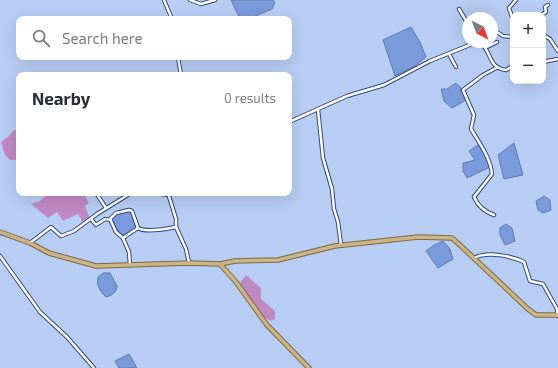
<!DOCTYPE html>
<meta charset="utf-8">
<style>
:root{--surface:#fff;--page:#f7f7f7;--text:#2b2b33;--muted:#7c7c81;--line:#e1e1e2}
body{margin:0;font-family:"Exo 2",sans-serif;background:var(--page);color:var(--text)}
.controls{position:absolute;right:12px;top:12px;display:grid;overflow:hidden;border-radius:8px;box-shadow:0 4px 16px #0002}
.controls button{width:36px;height:36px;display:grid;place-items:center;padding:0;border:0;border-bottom:1px solid var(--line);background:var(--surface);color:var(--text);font:20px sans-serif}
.compass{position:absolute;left:462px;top:12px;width:36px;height:36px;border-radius:50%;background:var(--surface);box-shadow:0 4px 16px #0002;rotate:139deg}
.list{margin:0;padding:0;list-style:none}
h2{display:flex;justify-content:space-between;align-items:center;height:52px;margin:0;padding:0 16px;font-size:17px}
h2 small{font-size:13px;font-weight:400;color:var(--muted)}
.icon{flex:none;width:22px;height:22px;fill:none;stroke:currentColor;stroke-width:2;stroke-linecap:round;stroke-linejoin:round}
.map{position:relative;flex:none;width:558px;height:368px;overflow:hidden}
.search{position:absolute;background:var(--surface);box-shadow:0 4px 16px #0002;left:16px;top:16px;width:276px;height:44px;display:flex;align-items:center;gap:10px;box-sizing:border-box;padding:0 14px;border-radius:8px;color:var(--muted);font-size:15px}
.panel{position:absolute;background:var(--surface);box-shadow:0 4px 16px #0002;left:16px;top:72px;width:276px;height:124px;border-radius:8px}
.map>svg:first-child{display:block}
.forest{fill:#bf89c4}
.water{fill:#799adb;stroke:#617cb1}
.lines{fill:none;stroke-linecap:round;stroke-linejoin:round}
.minor-casing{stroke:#2f4981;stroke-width:4.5}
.major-casing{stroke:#7c6940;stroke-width:5.5}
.minor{stroke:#fff;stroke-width:2.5}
.major{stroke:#cbb588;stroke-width:3.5}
</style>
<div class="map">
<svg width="558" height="368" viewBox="0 0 558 368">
<rect width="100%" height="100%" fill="#b8cdf4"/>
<g class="forest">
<path d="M14,130H19V160H10L5,155L1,142L8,137Z"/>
<path d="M49,193H83L89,203L85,206L90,219L83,223L78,214L63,221L57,212L48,218L31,204L40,201Z"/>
<path d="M246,275L261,288V299L275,311V319L271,321L262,316L240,283Z"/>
</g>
<g class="water">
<path d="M231,0H273L275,3L272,9L251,18L240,19Z"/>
<path d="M411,27L420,42L426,57L415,66L395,76L383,40Z"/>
<path d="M456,83L461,88V94L466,100L452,108L444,101L441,89H447Z"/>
<path d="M514,143L523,175L504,179L498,155Z"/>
<path d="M478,145L485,153L490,167L467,178L463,171V163L475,160L469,151Z"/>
<path d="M544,196L550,200L551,210L543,213L538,210L536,201Z"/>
<path d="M127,211L131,213L136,228L125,234L120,235L112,219L115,215Z"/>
<path d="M506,224L512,228L515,241L505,245L500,235V228Z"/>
<path d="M443,241L450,249L453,259L438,268L426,251L434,245Z"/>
<path d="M103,273H110L117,286C117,292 111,296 106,297C100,291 96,285 98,277Z"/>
<path d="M129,354L137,368H119L115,361Z"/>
</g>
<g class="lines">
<g class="minor-casing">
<g id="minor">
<path d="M164,0L172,19"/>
<path d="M190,0L201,4L215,0"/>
<path d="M459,9L468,24"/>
<path d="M541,15L546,12L545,7L548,5"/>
<path d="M513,20L509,8L516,0"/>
<path d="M492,34L497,32L503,36L513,37"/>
<path d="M543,35L550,39L558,51"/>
<path d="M479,42C492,49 487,68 506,70L513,66"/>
<path d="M485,48L497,42"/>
<path d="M449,54L456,67"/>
<path d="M178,57L181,75"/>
<path d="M543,62L558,59"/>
<path d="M318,110L323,158L332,189L334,209L338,222L341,245"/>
<path d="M289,122L347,96L384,85L430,61L477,42"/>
<path d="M96,193L106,208"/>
<path d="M155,193L168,195"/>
<path d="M168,193L176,219V227L186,249L189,263"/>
<path d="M494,215C485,212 478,206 474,197L492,174C490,157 480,144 471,129L474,115L463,90L483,75L498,67"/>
<path d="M91,219L96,225L105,219L111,220"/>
<path d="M123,238L116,232L110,219L116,213L129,210L132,211L138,228"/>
<path d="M30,243L51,227L61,236L74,231L97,214L131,193"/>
<path d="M0,256L40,312L67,337L94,368"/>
<path d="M474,258C488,251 511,256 524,262L530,281L543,284L557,309L558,316"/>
<path d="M130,265L129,252L123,238L138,228C146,233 166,229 176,227"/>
</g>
</g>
<g class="major-casing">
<g id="major">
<path d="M0,232L30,243L49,253L96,266L189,263L220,264L235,261L278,260L335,246L418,237L452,238L462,247L528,309L536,315H558"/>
<path d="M220,264L236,282L267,325L309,368"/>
</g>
</g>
<use href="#minor" class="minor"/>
<use href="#major" class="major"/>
</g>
</svg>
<div class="controls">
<button>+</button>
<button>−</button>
</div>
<svg class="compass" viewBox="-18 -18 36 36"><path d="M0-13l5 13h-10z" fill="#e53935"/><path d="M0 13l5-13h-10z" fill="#7c7c81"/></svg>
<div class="search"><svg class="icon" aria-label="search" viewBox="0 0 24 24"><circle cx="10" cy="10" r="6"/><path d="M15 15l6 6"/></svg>Search here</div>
<section class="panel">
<h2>Nearby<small>0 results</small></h2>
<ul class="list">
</ul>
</section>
</div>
